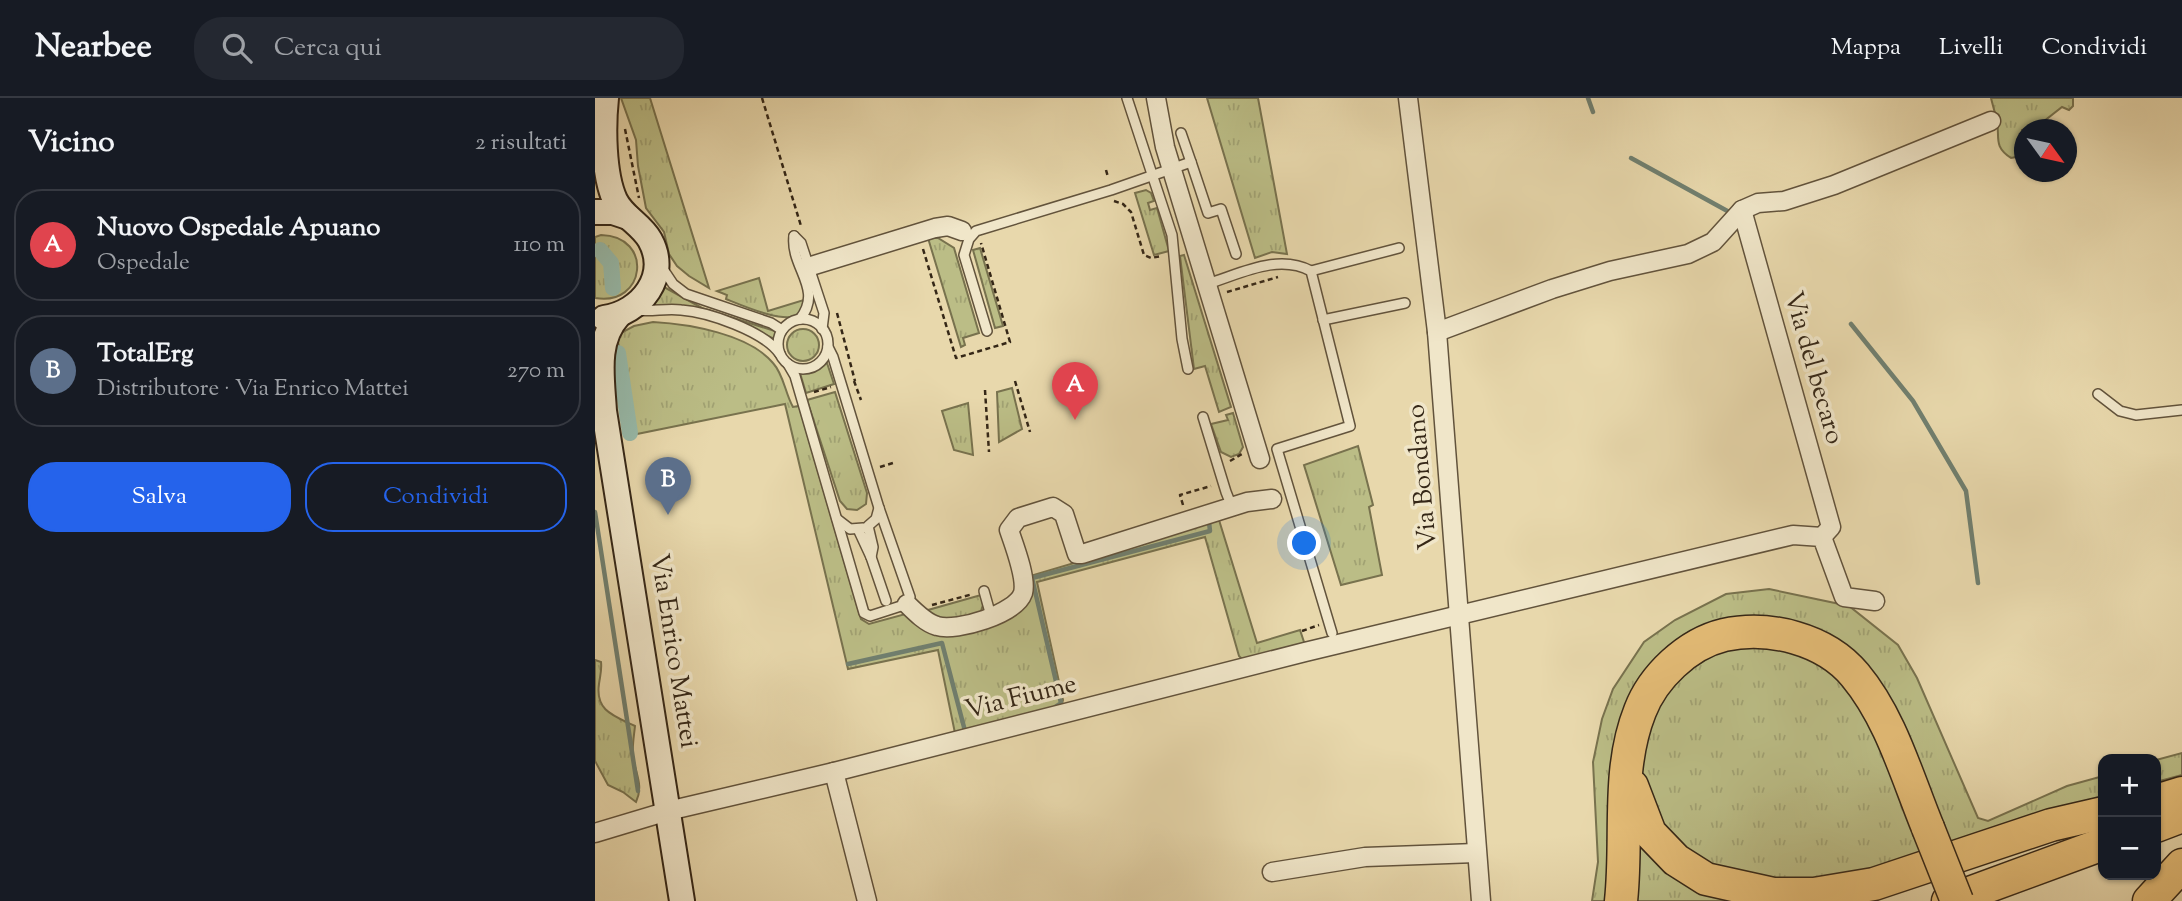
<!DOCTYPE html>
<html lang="it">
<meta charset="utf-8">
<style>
:root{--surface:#171b24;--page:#242831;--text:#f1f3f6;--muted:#9ea1a6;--line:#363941;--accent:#2563eb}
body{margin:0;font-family:"Sorts Mill Goudy",serif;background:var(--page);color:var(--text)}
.controls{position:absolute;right:21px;bottom:21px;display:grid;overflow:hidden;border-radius:14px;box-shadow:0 2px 5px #0004}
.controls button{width:63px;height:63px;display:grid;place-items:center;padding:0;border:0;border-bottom:2px solid var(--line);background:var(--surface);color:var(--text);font:35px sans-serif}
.compass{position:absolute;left:1419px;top:21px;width:63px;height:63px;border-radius:50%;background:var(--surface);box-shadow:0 2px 5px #0004;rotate:123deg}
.you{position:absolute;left:710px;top:446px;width:24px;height:24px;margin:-18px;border:5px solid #fff;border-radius:50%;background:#1a73e8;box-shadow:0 0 0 10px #1a73e833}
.badge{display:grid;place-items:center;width:46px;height:46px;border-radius:50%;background:var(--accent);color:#fff;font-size:23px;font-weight:700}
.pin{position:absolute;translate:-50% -58px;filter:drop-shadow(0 2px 4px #0008)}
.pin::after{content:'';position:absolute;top:37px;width:24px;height:21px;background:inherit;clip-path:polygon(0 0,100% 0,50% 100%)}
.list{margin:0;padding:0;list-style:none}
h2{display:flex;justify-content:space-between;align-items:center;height:91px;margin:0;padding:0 28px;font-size:30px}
h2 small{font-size:23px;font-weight:400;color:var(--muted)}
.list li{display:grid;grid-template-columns:46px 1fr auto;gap:21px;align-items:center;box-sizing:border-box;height:112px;margin:0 14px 14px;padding:0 14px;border:2px solid var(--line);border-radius:28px}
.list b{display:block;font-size:26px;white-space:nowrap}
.list p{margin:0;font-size:23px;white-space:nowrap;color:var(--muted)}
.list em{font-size:23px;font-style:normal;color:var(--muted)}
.actions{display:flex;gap:14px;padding:21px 28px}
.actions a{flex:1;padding:16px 0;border:2px solid var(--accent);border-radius:28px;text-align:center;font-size:24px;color:var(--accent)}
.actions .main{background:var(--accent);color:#fff}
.icon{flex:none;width:38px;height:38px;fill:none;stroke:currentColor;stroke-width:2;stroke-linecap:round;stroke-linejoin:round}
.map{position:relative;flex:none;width:1587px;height:803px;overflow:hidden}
header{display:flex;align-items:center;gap:42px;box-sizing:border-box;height:98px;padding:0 35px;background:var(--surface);border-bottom:2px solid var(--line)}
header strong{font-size:33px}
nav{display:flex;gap:38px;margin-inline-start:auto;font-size:24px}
.search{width:490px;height:63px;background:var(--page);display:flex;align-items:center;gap:18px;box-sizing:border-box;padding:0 24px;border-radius:28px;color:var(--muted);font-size:26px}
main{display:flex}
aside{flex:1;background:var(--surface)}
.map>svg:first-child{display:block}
.grass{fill:url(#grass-tufts);stroke:#78724e;stroke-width:2}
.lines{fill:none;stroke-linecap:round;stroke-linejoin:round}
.stream{stroke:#707f6f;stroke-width:4.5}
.canal{stroke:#97baaa;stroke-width:16}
.service-casing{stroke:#62533c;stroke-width:12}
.minor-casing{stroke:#62533c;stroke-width:21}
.secondary-casing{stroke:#352717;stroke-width:28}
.motorway-casing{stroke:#352717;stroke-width:35}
.path{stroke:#352717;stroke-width:2.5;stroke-dasharray:5 3.5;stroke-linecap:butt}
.service{stroke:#f0e6c9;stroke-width:9}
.minor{stroke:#f0e6c9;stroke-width:18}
.secondary{stroke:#f0e6c9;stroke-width:24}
.motorway{stroke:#e4bc76;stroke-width:32}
.motorway-bridge-casing{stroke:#352717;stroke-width:35;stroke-linecap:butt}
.motorway-bridge{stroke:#e4bc76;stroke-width:32}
.labels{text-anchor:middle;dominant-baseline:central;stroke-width:7;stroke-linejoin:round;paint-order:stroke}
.street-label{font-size:26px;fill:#352717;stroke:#f0e6c9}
</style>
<header>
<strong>Nearbee</strong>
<div class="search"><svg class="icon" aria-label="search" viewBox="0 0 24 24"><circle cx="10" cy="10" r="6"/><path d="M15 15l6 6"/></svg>Cerca qui</div>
<nav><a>Mappa</a><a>Livelli</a><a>Condividi</a></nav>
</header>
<main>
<aside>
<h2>Vicino<small>2 risultati</small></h2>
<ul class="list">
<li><span class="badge" style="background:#e0444e">A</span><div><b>Nuovo Ospedale Apuano</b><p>Ospedale</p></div><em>110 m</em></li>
<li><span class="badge" style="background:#5c6f8a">B</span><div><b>TotalErg</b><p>Distributore · Via Enrico Mattei</p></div><em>270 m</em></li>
</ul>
<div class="actions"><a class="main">Salva</a><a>Condividi</a></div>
</aside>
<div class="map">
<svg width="1587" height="803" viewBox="0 0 1587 803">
<defs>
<pattern id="grass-tufts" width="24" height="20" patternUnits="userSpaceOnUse" patternTransform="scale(1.75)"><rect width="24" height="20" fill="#bbbd86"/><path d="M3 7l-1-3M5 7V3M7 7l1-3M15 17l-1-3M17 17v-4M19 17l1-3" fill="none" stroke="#a1a273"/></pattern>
</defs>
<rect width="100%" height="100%" fill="#e8d8ac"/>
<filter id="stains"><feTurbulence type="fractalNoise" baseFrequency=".00286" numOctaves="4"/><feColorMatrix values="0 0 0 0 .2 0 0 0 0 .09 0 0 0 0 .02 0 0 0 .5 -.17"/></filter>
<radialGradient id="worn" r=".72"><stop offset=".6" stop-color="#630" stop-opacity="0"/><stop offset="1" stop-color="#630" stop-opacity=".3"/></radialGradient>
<g class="grass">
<path d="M26,0H55L114,190L94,178L82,168L74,156L69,134L51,110L43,68L41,42Z"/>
<path d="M612,0H663L692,156L677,154L660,160Z"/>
<path d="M1396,0H1478V8L1474,12L1467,9L1444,27L1427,32L1429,49L1421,59L1416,60C1398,48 1405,40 1402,23C1400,15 1398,8 1396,0Z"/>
<path d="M551,92L556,95L559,103L553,105L555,112L562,110L574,153L559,157L540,95Z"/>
<path d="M6,137C59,138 51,209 0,200V139Z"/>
<path d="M333,140H343L359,150L384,235L368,240L370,247L366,249Z"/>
<path d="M385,150L408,228L400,230L378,152Z"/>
<path d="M589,157L636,309L624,314L610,268L599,271L585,158Z"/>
<path d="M164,180L173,213L212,201C210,206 208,212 204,216C191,227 146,207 131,201L132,197L122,193Z"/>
<path d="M69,189L107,210L183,234L181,241C174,240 165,233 157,230C127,218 93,203 61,208L59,206Z"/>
<path d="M58,224C94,226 154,236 178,265C189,277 190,295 198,309L204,308L266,521L274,526L314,515L322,522L412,518L435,478L624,422L662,545L705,532L710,547L647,561L644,558L610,439L442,484L468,602L465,613L361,640L343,552L253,571L190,306L37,337L22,237L39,228Z"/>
<circle cx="208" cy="247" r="16"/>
<path d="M232,265L239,286L211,295L205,275L219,274Z"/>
<path d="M417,290L427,331L404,344L402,294Z"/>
<path d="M240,294L272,395L271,406L262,412L252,411L245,403L212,302Z"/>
<path d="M373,305L378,357L359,352L347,313Z"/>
<path d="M638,315L648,349L644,356L636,359L626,354L616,326L633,322L631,317Z"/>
<path d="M763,348L778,407L774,409L787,477L746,487L709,367Z"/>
<path d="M1174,491L1254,508L1303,547L1322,580L1383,720L1393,723L1472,688L1508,678V701L1354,756L1292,605L1189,527L1052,580L1017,803H997L1003,764L998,664L1007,621L1018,591L1049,544L1080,522L1131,496Z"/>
<path d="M386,497L388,507L385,516L357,526L326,514Z"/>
<path d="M1138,544L1197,546L1261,590L1334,760L1222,789L1110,774L1047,703L1045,638L1089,568Z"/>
<path d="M0,562L6,564C7,572 5,578 4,586C0,613 19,618 40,628C39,638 37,648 38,658C40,675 49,687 41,704L28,694L13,687L0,663Z"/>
<path d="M1587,655V677L1561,684V662Z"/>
<path d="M1037,721L1166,803H1033Z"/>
</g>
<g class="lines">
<g class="stream">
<path d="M993,0L998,14"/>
<path d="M1036,60L1136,115"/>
<path d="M1256,226L1318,303L1371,393L1383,485"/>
<path d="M0,414L43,693"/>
<path d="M253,566L347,545L370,633L374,632"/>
<path d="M460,609L466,605L437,480L615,433L614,424"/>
</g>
<g class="canal">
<path d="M5,152L16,165L18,190"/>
<path d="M23,255L35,335"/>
</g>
<g class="service-casing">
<g id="service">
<path d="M532,0L577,137L587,241L593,271"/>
<path d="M596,64L613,115L626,111L641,156"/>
<path d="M199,138L206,145L229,215L227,231"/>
<path d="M199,138C195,169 229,191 205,221"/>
<path d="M66,168L78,186L91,196L176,225L187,232"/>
<path d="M716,173L804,150"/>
<path d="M612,186C645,176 683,155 716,173L755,328L682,351L737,535"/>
<path d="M42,212C57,214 71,210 86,212C113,214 169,233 185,256"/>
<circle cx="208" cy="246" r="25"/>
<path d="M728,222L810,205"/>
<path d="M392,233L369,157L374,141L381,133L516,92L596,64L586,35"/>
<path d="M193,266L200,278L269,515L275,518L312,506L315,499L284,410L238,259L233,249"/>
<path d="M1503,296L1525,313L1541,317L1587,312"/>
<path d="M608,319L631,394L635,404L639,408"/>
<path d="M242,421L255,431L268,430"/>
<path d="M263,431L276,459L278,449L273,428L281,421L284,410"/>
<path d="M276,459L291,503"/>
<path d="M389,493L396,518"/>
</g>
</g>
<g class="minor-casing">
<g id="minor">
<path d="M561,0L570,49L665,361"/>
<path d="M813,0L842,234L886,803"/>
<path d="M1147,112L1236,429L1227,439"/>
<path d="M213,169L340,130L353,128L367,133"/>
<path d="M842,234L957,191L1015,173L1093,156L1118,144L1147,112L1163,105L1189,103L1239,87L1396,23"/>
<path d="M312,506C320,514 331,525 342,528C362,534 421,516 428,495C432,480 419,447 414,432L423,420L458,409L469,416L482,456H487L652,404L677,401"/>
<path d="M239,674L272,803"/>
<path d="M0,735L73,713L239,674L710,554L1198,437L1227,439L1249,499L1280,503"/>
<path d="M677,774L770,759L881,755"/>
</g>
</g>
<g class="secondary-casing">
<g id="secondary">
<path d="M0,114H18L33,119"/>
<path d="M24,217C0,243 7,279 9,313L87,803"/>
<path d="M9,220C46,215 75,178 55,142C46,126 28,119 20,102C8,76 8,28 11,0"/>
</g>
</g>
<g class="motorway-casing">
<g id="motorway">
<path d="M1037,688L1055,735L1081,762L1111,781L1179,796H1219L1279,786L1456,727L1508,715"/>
<path d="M1561,703L1587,695"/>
<path d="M1561,728L1587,718"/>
<path d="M1026,803C1033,740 1021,673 1045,613C1058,579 1092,546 1129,537C1174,527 1230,541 1260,577C1296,620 1312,679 1333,730"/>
<path d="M1353,803L1508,746"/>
<path d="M1554,803L1587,767"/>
</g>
</g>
<g class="path">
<path d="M167,0L206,128"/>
<path d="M30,31L44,100"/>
<path d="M511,72L513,79"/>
<path d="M519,103L528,106L536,114L549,157L556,160L566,158"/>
<path d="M328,151L361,260L415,244L386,145"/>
<path d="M632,194L683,179"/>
<path d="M242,215L260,283"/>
<path d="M259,283L266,302"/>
<path d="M420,283L435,334"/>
<path d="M390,292L394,354"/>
<path d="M219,294L236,289"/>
<path d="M635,363L647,356"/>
<path d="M285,369L298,365"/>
<path d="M588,407L585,397L616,388"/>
<path d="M337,507L378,496"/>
<path d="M707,533L724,527"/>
</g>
<use href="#service" class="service"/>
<use href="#minor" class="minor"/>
<use href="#secondary" class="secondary"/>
<use href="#motorway" class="motorway"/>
<g class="motorway-bridge-casing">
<path id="motorway-bridge" d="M1333,730L1362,803"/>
</g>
<use href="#motorway-bridge" class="motorway-bridge"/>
</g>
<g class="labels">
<g class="street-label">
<text transform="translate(1218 270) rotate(74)">Via del becaro</text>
<text transform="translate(828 379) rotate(-95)">Via Bondano</text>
<text transform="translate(78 553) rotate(81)">Via Enrico Mattei</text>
<text transform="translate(426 600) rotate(-14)">Via Fiume</text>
</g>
</g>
<rect width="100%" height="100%" filter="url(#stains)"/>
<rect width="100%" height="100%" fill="url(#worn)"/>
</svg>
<div class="controls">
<button>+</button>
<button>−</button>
</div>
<svg class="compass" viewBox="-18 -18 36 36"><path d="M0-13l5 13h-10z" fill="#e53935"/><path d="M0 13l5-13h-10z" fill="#9ea1a6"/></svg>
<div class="you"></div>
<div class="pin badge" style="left:480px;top:322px;background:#e0444e">A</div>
<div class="pin badge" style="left:73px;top:417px;background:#5c6f8a">B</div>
</div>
</main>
